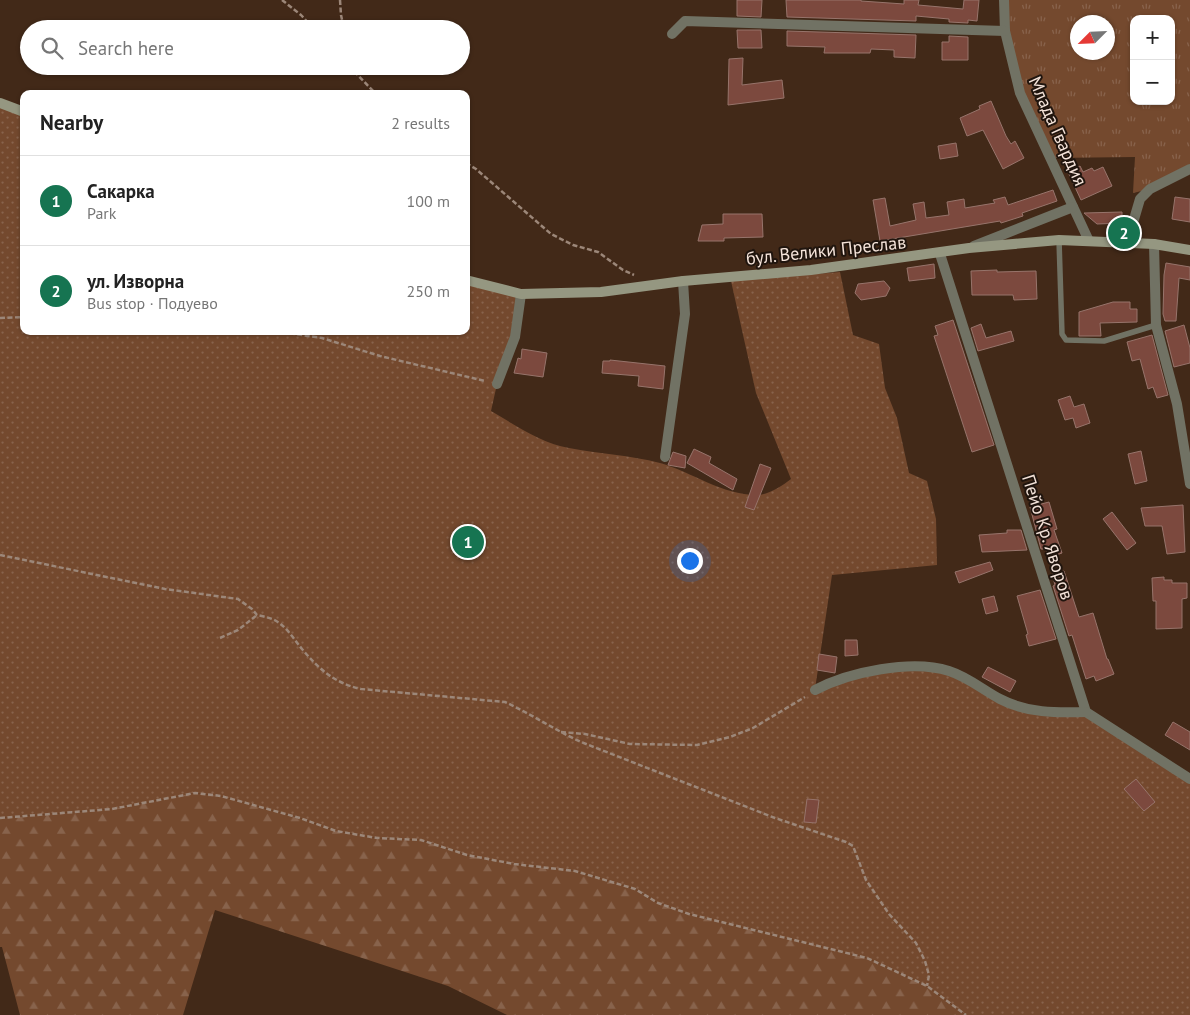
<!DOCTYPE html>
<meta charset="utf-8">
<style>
:root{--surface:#fff;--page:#f2f2f2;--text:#222;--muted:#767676;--line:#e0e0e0;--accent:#167451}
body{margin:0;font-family:"PT Sans",sans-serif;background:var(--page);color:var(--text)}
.controls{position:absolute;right:15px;top:15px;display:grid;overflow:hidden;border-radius:10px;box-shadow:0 1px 4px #0004}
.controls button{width:45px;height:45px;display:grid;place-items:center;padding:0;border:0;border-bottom:1px solid var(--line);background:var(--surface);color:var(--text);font:25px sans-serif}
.compass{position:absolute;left:1070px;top:15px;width:45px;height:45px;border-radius:50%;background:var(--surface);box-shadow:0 1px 4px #0004;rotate:246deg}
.you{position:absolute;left:689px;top:560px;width:18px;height:18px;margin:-12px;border:4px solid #fff;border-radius:50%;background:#1a73e8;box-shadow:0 0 0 8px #1a73e833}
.badge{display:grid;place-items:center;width:32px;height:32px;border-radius:50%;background:var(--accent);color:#fff;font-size:16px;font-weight:700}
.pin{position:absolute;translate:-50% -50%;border:2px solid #fff;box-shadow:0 1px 5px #0006}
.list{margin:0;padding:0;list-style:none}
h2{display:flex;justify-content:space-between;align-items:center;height:65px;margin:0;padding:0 20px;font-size:21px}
h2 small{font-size:16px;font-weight:400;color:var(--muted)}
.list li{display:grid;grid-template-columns:32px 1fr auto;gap:15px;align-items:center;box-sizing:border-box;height:90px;padding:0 20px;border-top:1px solid var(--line)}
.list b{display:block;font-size:19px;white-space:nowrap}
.list p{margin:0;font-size:16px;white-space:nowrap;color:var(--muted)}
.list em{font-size:16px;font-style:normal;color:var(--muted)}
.icon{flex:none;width:28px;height:28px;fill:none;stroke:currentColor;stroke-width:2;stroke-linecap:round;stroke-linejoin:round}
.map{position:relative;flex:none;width:1190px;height:1015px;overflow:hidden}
.search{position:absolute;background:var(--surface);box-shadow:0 1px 4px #0004;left:20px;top:20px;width:450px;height:55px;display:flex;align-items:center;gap:12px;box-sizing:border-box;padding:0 18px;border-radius:28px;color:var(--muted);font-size:19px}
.panel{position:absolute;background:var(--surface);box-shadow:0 1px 4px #0004;left:20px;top:90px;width:450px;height:245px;border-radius:10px}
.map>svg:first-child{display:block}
.grass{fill:url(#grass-tufts);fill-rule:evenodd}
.forest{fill:url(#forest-firs)}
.garden{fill:url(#garden-dots)}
.building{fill:#7c493e;stroke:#97746b}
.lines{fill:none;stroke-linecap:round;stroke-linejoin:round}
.path{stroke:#9c8779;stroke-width:2.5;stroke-dasharray:5 2.5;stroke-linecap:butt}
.lane{stroke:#717264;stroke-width:5.5}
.street{stroke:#717264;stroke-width:10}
.secondary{stroke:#959781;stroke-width:10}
.labels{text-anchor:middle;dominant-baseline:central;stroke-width:4;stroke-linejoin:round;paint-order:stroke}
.street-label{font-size:18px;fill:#f4e3d9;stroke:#20150e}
</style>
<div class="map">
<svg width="1190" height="1015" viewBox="0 0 1190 1015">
<defs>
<pattern id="grass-tufts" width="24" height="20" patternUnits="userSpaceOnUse" patternTransform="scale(1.25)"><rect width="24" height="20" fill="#74492e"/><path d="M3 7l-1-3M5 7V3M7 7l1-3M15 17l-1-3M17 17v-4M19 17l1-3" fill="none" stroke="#88634c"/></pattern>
<pattern id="forest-firs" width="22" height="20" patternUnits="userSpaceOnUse" patternTransform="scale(1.25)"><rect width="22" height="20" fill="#74492e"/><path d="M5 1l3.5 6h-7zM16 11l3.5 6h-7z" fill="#88634c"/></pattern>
<pattern id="garden-dots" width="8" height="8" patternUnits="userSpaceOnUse" patternTransform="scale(1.25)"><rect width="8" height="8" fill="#74492e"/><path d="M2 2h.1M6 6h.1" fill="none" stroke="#88634c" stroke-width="1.8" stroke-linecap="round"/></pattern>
</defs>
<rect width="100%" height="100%" fill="#422918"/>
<path class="grass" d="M1004,0H1190V169L1150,189L1133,193L1135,157L1051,158L1020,93ZM1134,19H1171V101H1134ZM1078,22H1108V52H1078Z"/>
<path class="forest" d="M195,793L221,796L300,818L336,831L377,838L421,840L467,855L514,864L575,871L635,889L658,903L689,914L867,958L927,986L966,1015H507L448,986L215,910L183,1015H20L2,947H0V818L112,809Z"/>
<path class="garden" d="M0,103L24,112V331H466V280L521,294L519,317L497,384L491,411C515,425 541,443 569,448C599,454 630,455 660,463C692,472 722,495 757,495C768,495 782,486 791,479L756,393L731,281L840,272L853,335L879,344L885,388L897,418L909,473L927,481L936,519L937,565L832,575L815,689L886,668L949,672L1025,709L1086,712L1190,779V1015H966L927,986L867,958L689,914L658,903L635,889L575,871L514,864L467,855L421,840L377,838L336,831L300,818L221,796L195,793L112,809L0,818Z"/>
<g class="building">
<path d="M737,0H762L761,17L737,16Z"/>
<path d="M786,0H861V1L904,4V0H919L918,5L963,9L964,0H979L977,21L968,20V23L949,22V19L916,16V21L787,17Z"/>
<path d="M737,30H761L762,48H738Z"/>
<path d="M787,31L916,35L915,58L894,57V50L871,49L870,53H824L825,47L787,46Z"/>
<path d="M949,36L968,37V60H942V42H949Z"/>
<path d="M743,58L742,85L782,80L784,98L728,105L729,59Z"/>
<path d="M991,101L1006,136L1011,144L1015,141L1024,158L1003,169L983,130L967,136L960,118L980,109L979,106Z"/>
<path d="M956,143L958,156L940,159L938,146Z"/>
<path d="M1080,166L1083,172L1092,168L1094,171L1103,167L1112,186L1081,200L1068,172Z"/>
<path d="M1053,190L1057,201L1022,213L1023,216L1001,223L1000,221L880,241L873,200L885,198L890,226L916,220L913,204L924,202L926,218L949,215L947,202L964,199L965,208L995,203L993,200L1005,197L1008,205Z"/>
<path d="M1175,197L1190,199V222L1172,219Z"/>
<path d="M1122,212V223L1097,224L1084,213Z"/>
<path d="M723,214H762L763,237L724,238V241H698L702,225L723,224Z"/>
<path d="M1166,263L1190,267V280L1179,278L1176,321H1165L1163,314L1164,275Z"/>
<path d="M934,264L935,278L909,281L907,268Z"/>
<path d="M997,270V272L1036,271L1037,299L1014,300L1013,295H972L971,271Z"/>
<path d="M884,281L890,288L886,296L861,300L855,293L858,284Z"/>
<path d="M1113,302H1130V309H1137V322L1100,323L1101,336H1079V312Z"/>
<path d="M953,320L994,445L972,452L934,336L938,335L935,326Z"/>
<path d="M981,324L986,338L1011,331L1014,341L978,351L971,328Z"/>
<path d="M1184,325L1190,348V363L1174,367L1165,331Z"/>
<path d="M1152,335L1168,395L1157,398L1153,387L1148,389L1140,359L1132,361L1127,342Z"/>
<path d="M522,349L547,353L543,377L514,373L518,358L521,359Z"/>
<path d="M610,360L665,366L663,389L638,386L639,376L602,373L603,361H610Z"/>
<path d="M1070,396L1074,407L1084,404L1090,423L1076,428L1073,418L1065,420L1058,400Z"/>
<path d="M694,449L711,457L709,463L737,479L733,490L687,463Z"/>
<path d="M1141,451L1147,481L1135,484L1128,454Z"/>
<path d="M673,452L686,456L685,468L668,465Z"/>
<path d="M760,464L771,468L754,510L745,507Z"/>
<path d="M1049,502L1057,529L1054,530L1062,553L1048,558L1046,549H1041L1030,507Z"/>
<path d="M1183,505L1185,552L1167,554L1162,526H1145L1141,508Z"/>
<path d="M1112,512L1136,543L1127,550L1103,519Z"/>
<path d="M1007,530H1021L1027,550L982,552L979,535L1007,533Z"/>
<path d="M990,562L993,570L959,583L955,572Z"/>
<path d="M1064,571L1079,617L1093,613L1107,659H1108L1114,674L1096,681L1094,676L1086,679L1072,635L1069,636L1053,586L1055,585L1052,574Z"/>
<path d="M1164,577V580H1172V583H1187V598L1182,599V628L1156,629V601H1153L1152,578Z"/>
<path d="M1040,590L1056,639L1029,646L1026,635L1028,634L1017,596Z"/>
<path d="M994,596L998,611L986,614L982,599Z"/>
<path d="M845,640H857L858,655L845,656Z"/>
<path d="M819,654L837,657L835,673L817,670Z"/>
<path d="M988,667L1016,681L1010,692L982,677Z"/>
<path d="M1173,722L1190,732V750L1165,735Z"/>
<path d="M1136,779L1155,802L1144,811L1124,789Z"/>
<path d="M807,799L819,800L816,823L804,822Z"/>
</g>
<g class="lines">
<g class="path">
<path d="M282,0L301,15L314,29"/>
<path d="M340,0L341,15L344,29"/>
<path d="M349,66L376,94"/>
<path d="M354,66L355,73"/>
<path d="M466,163L476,169L551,234L573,245L598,252L623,270L634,275"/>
<path d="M0,318L24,317"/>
<path d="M275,331L322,338L380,356L485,381"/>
<path d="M0,555L165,589L238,599L252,609L257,615C261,616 267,617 272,619C285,624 293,638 302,649C319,669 334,683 361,689L505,702C531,714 555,730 581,742L775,818L846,842L853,846L866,880L889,914L916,943L925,961L929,975L927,986"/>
<path d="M220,638L238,630L257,615"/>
<path d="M561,732L585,734L630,744L697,745L730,737L753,728L805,697"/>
<path d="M0,818L112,809L195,793L221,796L300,818L336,831L377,838L421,840L467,855L514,864L575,871L635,889L658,903L689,914L867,958L927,986L966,1015"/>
</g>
<path class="lane" d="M1059,240L1062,334L1066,340L1104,341L1156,325"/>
<g class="street">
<path d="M1004,0L1005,31L1020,93L1089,241"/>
<path d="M672,34L685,21L1005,31"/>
<path d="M1127,243L1140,199L1150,189L1190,169"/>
<path d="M1154,244L1156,325L1177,404L1190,484"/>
<path d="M974,246L1073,207"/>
<path d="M940,254L1086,712L1190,779"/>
<path d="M497,384L515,337L521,294"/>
<path d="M665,457L685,314L683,281"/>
<path d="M815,690C849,672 912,659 949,671C968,677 983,690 1000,699C1027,713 1056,713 1086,712"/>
</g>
<g class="secondary">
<path d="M0,103L24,112"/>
<path d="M466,280L521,294L601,292L683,281L811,270L969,248L1059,240L1154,244L1190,250"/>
</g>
</g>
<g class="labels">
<g class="street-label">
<text transform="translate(1058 131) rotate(66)">Млада Гвардия</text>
<text transform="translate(826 250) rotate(-6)">бул. Велики Преслав</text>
<text transform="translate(1048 537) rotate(72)">Пейо Кр. Яворов</text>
</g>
</g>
</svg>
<div class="controls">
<button>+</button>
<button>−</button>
</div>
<svg class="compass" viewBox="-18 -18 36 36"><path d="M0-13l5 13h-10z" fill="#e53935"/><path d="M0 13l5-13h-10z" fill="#767676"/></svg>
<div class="you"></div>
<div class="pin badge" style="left:468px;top:542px">1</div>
<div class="pin badge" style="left:1124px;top:233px">2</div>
<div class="search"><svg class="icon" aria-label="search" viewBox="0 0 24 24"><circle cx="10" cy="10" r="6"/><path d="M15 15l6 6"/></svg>Search here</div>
<section class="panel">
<h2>Nearby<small>2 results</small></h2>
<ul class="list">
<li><span class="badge">1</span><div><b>Сакарка</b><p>Park</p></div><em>100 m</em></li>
<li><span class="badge">2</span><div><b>ул. Изворна</b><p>Bus stop · Подуево</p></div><em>250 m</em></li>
</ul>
</section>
</div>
